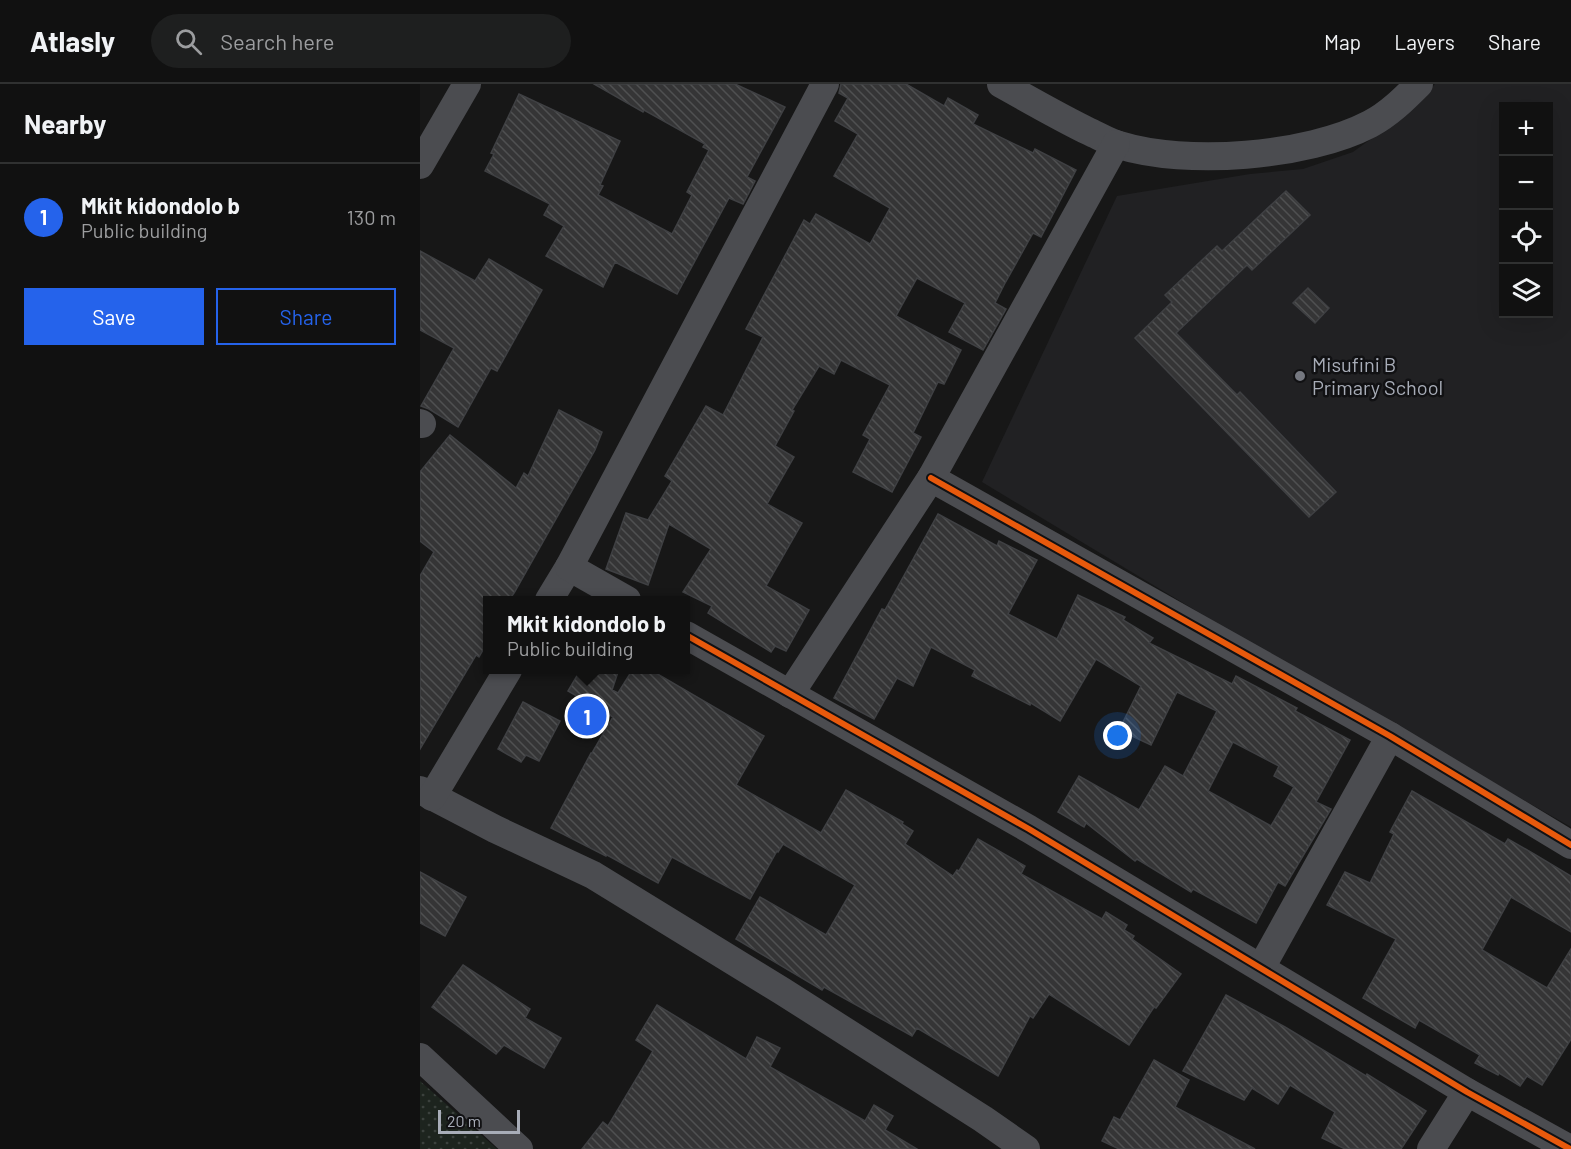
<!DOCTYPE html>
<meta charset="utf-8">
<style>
:root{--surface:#111;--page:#1e1f1f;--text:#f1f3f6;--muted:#9c9d9f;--line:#303131;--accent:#2563eb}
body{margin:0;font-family:Barlow,sans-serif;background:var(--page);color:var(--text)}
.controls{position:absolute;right:18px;top:18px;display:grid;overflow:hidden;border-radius:0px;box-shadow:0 6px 24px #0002}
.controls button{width:54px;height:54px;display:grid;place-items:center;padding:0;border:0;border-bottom:2px solid var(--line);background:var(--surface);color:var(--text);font:30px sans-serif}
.scale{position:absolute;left:18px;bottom:15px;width:82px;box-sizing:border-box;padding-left:6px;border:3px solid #a8adb8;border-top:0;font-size:16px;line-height:21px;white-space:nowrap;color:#a8adb8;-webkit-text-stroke:4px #111113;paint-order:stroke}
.you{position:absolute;left:698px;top:652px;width:21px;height:21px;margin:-15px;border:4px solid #fff;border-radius:50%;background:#1a73e8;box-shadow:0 0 0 9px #1a73e833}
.badge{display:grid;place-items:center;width:39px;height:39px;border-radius:50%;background:var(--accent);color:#fff;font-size:20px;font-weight:700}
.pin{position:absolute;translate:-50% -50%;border:3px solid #fff;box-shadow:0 2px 6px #0006}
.popup{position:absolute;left:63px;top:512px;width:207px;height:78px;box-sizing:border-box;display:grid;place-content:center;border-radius:0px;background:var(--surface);filter:drop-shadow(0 2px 4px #0005);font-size:20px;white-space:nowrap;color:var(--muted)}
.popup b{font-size:22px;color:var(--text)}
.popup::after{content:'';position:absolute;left:50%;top:100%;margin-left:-12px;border:12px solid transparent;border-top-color:var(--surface)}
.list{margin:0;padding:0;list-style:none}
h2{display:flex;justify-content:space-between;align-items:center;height:78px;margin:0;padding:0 24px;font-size:26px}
h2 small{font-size:20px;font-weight:400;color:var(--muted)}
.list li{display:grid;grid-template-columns:39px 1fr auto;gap:18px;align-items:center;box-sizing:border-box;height:108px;padding:0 24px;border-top:2px solid var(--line)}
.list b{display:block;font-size:22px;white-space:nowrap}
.list p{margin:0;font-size:20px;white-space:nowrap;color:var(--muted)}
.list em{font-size:20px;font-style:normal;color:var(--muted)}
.actions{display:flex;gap:12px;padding:18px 24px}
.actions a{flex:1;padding:14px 0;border:2px solid var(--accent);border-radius:0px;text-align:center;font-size:21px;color:var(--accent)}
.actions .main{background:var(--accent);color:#fff}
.icon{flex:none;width:33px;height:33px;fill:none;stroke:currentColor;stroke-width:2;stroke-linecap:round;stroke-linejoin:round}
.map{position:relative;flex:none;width:1151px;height:1065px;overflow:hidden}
header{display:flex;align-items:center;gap:36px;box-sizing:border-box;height:84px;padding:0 30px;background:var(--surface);border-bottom:2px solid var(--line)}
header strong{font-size:28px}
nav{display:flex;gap:33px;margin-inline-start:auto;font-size:21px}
.search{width:420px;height:54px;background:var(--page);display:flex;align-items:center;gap:15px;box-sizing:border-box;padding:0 21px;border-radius:33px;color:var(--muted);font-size:22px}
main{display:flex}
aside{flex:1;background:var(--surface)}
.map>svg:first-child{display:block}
.built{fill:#212123;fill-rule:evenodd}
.grass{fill:url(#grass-dots)}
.building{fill:url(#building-back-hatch);stroke:#3f4043;stroke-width:1.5;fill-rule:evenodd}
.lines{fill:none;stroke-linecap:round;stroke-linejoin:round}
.minor{stroke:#4b4c50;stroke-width:28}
.cycleway-casing{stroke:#111113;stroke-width:10}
.cycleway{stroke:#e8590c;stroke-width:6}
.poi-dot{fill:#757880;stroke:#111113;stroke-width:2}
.labels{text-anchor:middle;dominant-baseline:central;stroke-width:5;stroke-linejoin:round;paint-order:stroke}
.poi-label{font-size:20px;fill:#a8adb8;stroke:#111113;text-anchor:start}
</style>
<header>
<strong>Atlasly</strong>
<div class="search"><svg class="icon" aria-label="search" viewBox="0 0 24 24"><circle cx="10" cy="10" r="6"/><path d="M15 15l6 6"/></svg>Search here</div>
<nav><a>Map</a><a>Layers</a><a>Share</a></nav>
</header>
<main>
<aside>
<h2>Nearby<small></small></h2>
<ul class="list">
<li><span class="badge">1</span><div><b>Mkit kidondolo b</b><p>Public building</p></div><em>130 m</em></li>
</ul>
<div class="actions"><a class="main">Save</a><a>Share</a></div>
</aside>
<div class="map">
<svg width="1151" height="1065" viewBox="0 0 1151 1065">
<defs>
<pattern id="grass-dots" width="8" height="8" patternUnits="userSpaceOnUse" patternTransform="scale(1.5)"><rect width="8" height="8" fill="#1d241e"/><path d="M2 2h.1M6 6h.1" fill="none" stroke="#3b413d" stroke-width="1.8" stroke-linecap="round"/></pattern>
<pattern id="building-back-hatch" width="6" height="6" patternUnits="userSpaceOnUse" patternTransform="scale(1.5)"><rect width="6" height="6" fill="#353536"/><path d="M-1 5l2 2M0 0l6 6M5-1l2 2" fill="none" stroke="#4f5051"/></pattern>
</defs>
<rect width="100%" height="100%" fill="#171717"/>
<path class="built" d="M1015,0H1151V743L848,570L562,398L697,112L830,90L883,85L933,68L995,23ZM1084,22H1128V230H1084Z"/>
<path class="grass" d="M0,997L77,1065H0Z"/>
<g class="building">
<path d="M174,0H315L365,23L327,93L335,97L323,120L309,114L257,210L195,178L183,203L126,172L144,142L124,131L130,120L65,87L74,70L71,69L99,10L200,57L180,101L183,102L178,111L252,150L272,111L267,108L289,66L283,63L285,60L224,26L223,28Z"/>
<path d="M421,0H486L524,22L528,14L558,31L553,40L613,69L615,65L656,86L621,153L613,149L584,201L575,219L586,225L563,266L529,248L545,219L497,194L476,232L541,266L524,300L518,298L493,349L501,353L472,408L433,388L450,355L443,351L470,301L421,276L414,290L399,282L372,326L374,327L355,362L374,373L347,420L382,439L346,502L389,526L366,567L355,562L351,568L288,529L292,522L263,508L291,465L249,440L228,501L186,485L206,429L228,436L252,397L245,392L286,322L303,331L343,253L326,245L384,136L390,140L396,130L450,160L470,124L414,92L438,50L415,37L428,14L419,9Z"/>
<path d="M866,107L890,131L832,186L827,181L756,249L817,311L820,308L916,408L889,433L715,254L752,218L745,211L797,162L802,167Z"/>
<path d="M0,167L55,197L69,175L122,206L77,287L71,284L38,343L9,325L1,322L34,264L0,246Z"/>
<path d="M888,204L909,224L895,239L873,219Z"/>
<path d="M139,326L182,348L175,366L94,509L89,516H68V557L59,573L56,571L0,665V492L14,468L0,457V388L30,351L96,404L104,389L108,392Z"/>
<path d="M518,430L577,462L579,457L617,476L588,530L637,555L658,511L705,533L703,536L733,554L729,559L812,600L816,592L877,624L875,627L930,656L896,718L911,725L865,802L858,798L836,839L773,805L771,808L717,775L715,777L666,739L664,743L638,728L659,692L719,726L745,682L763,692L797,627L757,608L731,661L699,646L721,602L676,575L640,637L611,619L610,621L552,592L555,586L511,563L493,602L477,594L454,635L414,614L462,525L465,526ZM813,658L859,682L854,692L874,703L851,742L788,707Z"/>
<path d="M161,585H199L192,606L198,609L213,585H229L344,652L316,701L401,749L426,706L483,738L482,740L493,747L485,760L533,792L537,786L539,787L558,755L605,782L601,790L682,835L686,828L707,841L704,846L714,852L712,855L761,890L736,924L734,923L709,961L629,910L613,934L610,932L578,992L497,944L492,952L404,903L402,906L316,855L340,813L406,851L435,801L363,760L358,768L357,767L330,815L252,773L238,799L187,771L186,772L131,744L171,669H172L193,633L148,607Z"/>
<path d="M103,618L140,637L119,677L106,671L101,678L78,665Z"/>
<path d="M992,707L1085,760L1088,755L1114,770L1151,792V848L1091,813L1062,866L1127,904L1151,865V955L1122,1001L1107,992L1100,1002L1079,989L1078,991L1055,979L1060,971L999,936L995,944L943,914L976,855L907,821L925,788L950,799L974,750L970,748Z"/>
<path d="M0,788L46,813L25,852L0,839Z"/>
<path d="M43,881L110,925L105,934L141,954L124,984L84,961L76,970L12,923Z"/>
<path d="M806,911L865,943L946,992L947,990L1006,1027L981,1065H925L902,1054L915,1028L870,1001L858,1020L832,1004L824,1016L763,987Z"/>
<path d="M237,921L326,975L337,953L360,964L350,983L445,1037L454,1021L473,1032L465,1046L497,1065H162L183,1038L188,1042L233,967L216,956Z"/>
<path d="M734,976L769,996L755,1023L835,1065H699L682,1057L694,1033L700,1036Z"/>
</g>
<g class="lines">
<g class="minor">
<path d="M581,0C610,16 639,33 670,48C679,52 689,58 699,61C766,82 887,73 950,40C969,30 984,15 999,0"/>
<path d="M0,81L47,0"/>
<path d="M0,339L2,340"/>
<path d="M511,394L970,652L1151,761"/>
<path d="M129,516L149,483"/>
<path d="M207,516L149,483L405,0"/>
<path d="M266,551L609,745L1047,1008L1150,1065"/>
<path d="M370,610L511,394L696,60"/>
<path d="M0,706L75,745L173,791L362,907L563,1035L606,1065"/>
<path d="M12,713L88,586"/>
<path d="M841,884L970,652"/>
<path d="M0,973L99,1065"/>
<path d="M1011,1065L1047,1008"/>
</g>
<g class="cycleway-casing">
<g id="cycleway">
<path d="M511,394L970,652L1151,761"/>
<path d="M266,551L609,745L1047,1008L1150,1065"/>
</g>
</g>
<use href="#cycleway" class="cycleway"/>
</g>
<circle class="poi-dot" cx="880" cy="292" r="6"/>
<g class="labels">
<g class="poi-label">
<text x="892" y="280">Misufini B<tspan x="892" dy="23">Primary School</tspan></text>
</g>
</g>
</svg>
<div class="controls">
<button>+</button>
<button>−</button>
<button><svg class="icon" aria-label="locate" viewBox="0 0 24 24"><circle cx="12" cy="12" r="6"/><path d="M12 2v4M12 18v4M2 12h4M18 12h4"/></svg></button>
<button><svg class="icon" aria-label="layers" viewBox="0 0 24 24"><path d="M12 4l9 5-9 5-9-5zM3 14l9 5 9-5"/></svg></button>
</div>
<div class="scale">20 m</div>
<div class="you"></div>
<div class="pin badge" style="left:167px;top:632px">1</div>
<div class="popup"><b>Mkit kidondolo b</b>Public building</div>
</div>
</main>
